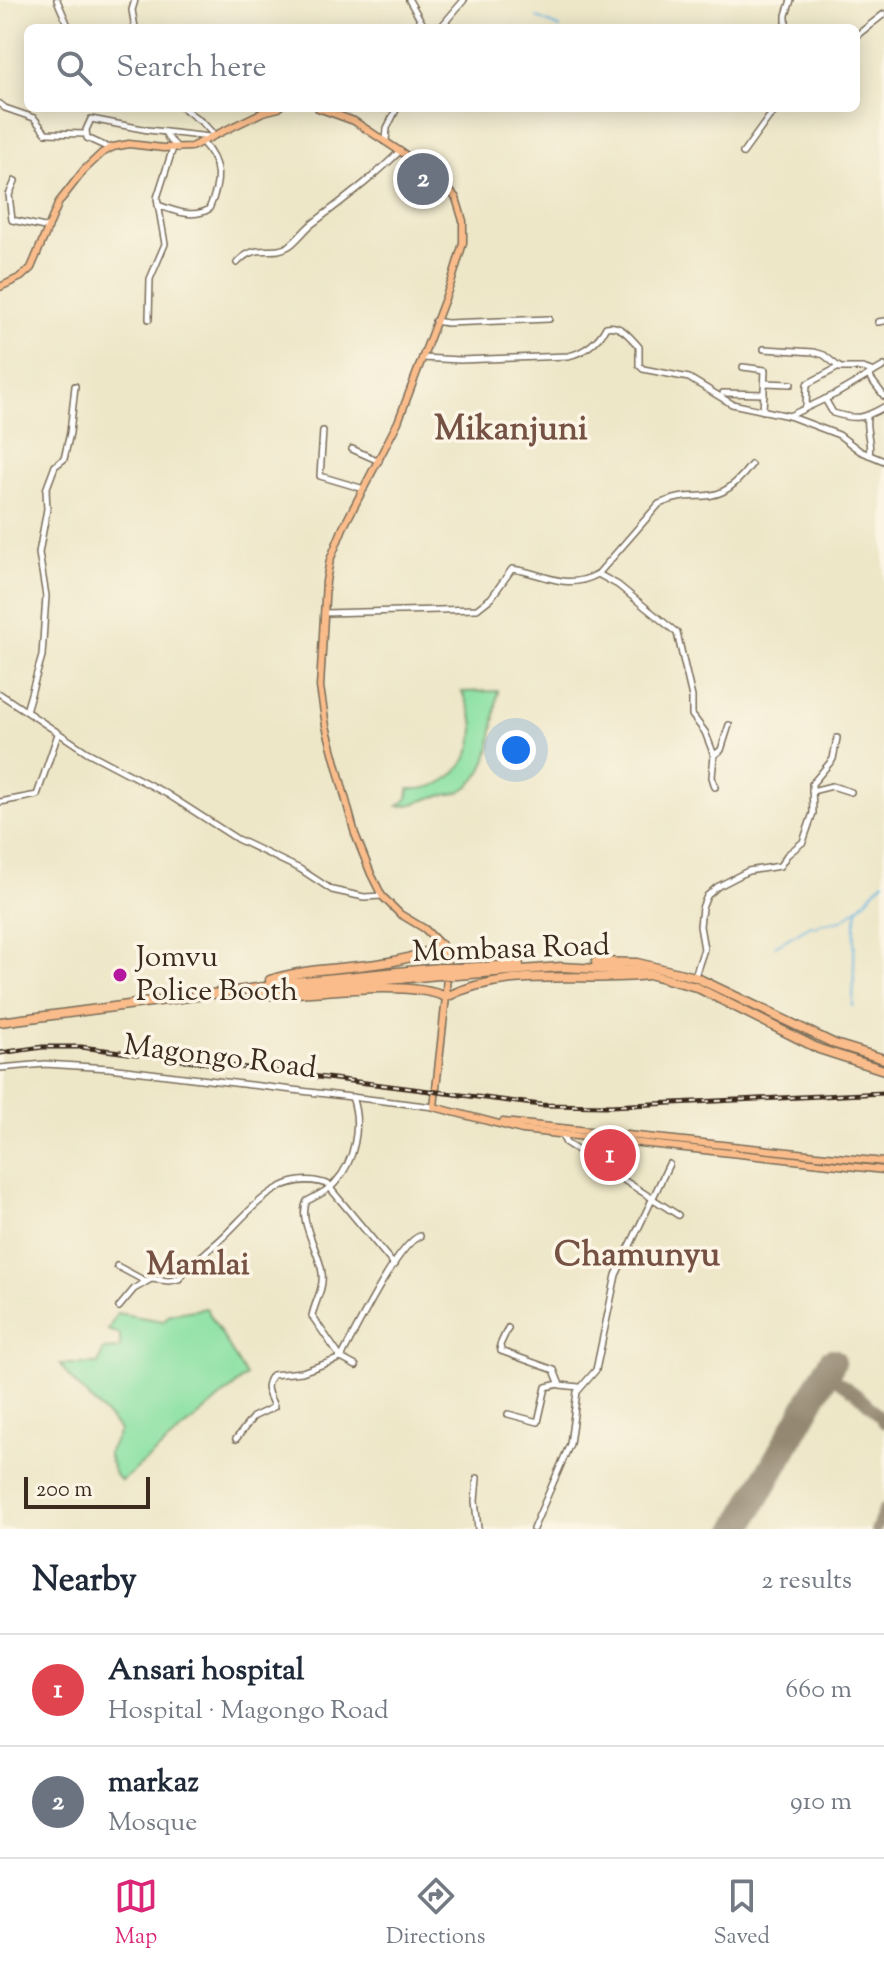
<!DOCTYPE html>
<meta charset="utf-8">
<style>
:root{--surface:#fff;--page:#f6f6f7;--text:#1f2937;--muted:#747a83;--line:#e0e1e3;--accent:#db2777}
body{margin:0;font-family:"Sorts Mill Goudy",serif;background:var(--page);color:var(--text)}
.scale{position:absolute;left:24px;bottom:20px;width:126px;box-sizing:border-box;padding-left:8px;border:4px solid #3b2a1e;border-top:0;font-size:22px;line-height:28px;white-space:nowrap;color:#3b2a1e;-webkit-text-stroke:6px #fcf5e5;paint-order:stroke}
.you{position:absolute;left:516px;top:750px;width:28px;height:28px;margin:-20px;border:6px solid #fff;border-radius:50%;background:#1a73e8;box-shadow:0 0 0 12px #1a73e833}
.badge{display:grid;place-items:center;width:52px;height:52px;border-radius:50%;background:var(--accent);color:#fff;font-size:26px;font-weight:700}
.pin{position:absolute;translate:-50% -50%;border:4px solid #fff;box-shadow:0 2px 8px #0006}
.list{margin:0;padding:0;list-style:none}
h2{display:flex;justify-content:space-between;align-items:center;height:104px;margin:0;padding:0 32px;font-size:34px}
h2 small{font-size:26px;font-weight:400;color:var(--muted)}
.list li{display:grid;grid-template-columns:52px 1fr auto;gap:24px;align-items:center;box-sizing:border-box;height:112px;padding:0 32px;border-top:2px solid var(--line)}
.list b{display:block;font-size:30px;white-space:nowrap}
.list p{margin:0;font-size:26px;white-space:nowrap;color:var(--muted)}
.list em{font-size:26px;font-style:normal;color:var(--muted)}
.icon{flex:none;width:44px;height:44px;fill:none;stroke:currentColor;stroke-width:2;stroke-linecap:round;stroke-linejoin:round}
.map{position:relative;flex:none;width:884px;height:1529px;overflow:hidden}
.search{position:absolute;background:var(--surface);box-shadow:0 4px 20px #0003;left:24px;right:24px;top:24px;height:88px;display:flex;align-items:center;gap:20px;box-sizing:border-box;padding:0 28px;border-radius:12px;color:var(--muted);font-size:30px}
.sheet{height:328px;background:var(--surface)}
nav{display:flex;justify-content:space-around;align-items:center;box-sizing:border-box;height:112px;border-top:2px solid var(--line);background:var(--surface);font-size:22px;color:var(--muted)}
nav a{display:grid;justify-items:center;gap:4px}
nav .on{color:var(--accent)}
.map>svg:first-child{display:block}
.green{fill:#8be1a4;stroke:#638661;stroke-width:2}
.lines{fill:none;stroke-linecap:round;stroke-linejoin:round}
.stream{stroke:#68b6e2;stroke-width:2}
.taxiway{stroke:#948872;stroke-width:11}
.runway{stroke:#948872;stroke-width:28}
.minor-casing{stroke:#796c59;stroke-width:8}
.major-casing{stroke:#796c59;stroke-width:9}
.highway-casing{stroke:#796c59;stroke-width:11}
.minor{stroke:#fff;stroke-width:5}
.major{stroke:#f9bc8a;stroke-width:6}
.highway{stroke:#f9bc8a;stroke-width:8}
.rail-casing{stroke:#3b2a1e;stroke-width:5}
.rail{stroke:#fcf5e5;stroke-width:2;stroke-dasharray:6;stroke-linecap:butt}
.highway-bridge-casing{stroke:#796c59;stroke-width:11;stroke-linecap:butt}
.highway-bridge{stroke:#f9bc8a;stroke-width:8}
.poi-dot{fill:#b5179e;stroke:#fcf5e5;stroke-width:3}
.labels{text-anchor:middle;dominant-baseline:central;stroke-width:7;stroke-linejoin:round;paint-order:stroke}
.street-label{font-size:30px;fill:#3b2a1e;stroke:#fcf5e5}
.poi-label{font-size:30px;fill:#3b2a1e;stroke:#fcf5e5;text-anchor:start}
.neighbourhood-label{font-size:32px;font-weight:bold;fill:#755243;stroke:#fcf5e5}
.quarter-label{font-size:34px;font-weight:bold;fill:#755243;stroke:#fcf5e5}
</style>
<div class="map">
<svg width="884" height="1529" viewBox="0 0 884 1529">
<rect width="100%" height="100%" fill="#fcf5e5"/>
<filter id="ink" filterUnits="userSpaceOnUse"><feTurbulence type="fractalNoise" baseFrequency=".0125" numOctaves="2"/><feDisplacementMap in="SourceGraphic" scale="16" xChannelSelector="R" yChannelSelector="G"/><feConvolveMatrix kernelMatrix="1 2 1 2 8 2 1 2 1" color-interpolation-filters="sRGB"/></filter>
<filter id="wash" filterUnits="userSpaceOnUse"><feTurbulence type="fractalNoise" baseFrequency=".006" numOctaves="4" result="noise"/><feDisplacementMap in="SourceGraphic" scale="32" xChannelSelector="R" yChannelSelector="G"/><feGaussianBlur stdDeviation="1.8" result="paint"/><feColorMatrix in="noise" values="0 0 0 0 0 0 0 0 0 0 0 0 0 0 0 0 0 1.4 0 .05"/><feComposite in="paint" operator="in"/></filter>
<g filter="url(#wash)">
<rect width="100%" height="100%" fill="#ede6c7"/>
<g class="green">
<path d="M498,691C492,723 496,775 459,792C452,795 442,795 434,797C422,800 411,807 398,806L407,799L409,789C444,791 474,765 474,728C474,716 467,702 462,692Z"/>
<path d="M206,1308L246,1376L122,1481L115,1475L108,1453L120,1430L70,1378L60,1364H98L103,1350L120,1349V1335L108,1330L117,1313L163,1321L170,1314Z"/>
</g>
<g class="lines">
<g class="stream">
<path d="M537,17C545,22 551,24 560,28"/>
<path d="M775,946L811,925L817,927L819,924L842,920L858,908"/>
<path d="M853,1006L855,924L859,907L884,881"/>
</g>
<g class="taxiway">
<path d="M826,1374C850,1388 868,1400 884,1423"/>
<path d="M876,1529L884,1509"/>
</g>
<path class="runway" d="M738,1529L832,1362"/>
</g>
</g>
<g filter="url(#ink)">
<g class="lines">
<g class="minor-casing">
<g id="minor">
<path d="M57,0L69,28"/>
<path d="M135,0L132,10L135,28"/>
<path d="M409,0L425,28"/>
<path d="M440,28L464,0"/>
<path d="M786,28V15L791,0"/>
<path d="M856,36L884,14"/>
<path d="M0,104L5,108L34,118L46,133L86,134"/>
<path d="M183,108L203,123L214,135"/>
<path d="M165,132L168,138L178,148"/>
<path d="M386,141L387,128L397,108"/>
<path d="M109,148L87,138L86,130L91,119L148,130L210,137"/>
<path d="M743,153L769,117L779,108"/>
<path d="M15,181L9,195L12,220L49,228"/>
<path d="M158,205C174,211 194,219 209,209C221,182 222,164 202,142"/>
<path d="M237,263C256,241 272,257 289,246C298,240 304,230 312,224C343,200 372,179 400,151"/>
<path d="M149,319L150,279L165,244L157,198L173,148"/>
<path d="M435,321L447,323L549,319"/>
<path d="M878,322L884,321"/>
<path d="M764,349L814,352L824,355L840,368H863L874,372"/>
<path d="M422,358L460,360L568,356C584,353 599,341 606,327C621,324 630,337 639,347V365L643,369L689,378L732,404L789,416L839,435L860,451L884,461"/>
<path d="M743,367L765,370L763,411"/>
<path d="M868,375L884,396"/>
<path d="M765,383L791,384"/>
<path d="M723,393L764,394"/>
<path d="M825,399L833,413C856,420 863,419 884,407"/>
<path d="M806,407L807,384L839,367"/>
<path d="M789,416L836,394L884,366"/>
<path d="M867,418C865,432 872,442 869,455"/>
<path d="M323,431L320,476L364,489"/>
<path d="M352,449L379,461"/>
<path d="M598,574L659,504C703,485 714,514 751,465"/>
<path d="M324,613L477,609L491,598L512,569C545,573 564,592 598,574L618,585L677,633L692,697V715L705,732L714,755L712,777L715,787"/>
<path d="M0,694L87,752L167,794L237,839L300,869L332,890L364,897L382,896"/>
<path d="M26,711L42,656L46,596L39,553L47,509L46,490L55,466L64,459L70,433L75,386"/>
<path d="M714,755L721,750L729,725"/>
<path d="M812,791L832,786L851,792"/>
<path d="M0,802L37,795L58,734"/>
<path d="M695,976L704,949L700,926L702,908L707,896L717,887L748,871L780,866L787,855L803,842L813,813L812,784L833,759L837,738"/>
<path d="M0,1068L45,1064L109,1068L434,1107"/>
<path d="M352,1097C362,1125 355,1161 335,1183C328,1191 316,1196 307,1201C297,1220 320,1252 322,1273C324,1289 315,1301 312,1316L341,1358L356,1366"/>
<path d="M561,1134L566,1143L678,1215"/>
<path d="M330,1188L394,1265"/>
<path d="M117,1266L145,1281"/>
<path d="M119,1307L134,1289L151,1279L169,1281L179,1279C191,1263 207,1252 221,1239C253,1209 282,1165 332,1186"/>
<path d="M508,1328L500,1345L501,1351L554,1370L560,1385L579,1387"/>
<path d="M508,1414L538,1422L546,1387L559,1384"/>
<path d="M236,1439L253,1417L274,1407C270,1394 262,1389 272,1375L302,1372L341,1358C354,1334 398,1243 420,1236"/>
<path d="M477,1478L475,1501L478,1529"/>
<path d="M533,1529L570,1444L577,1392L596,1370L616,1275L669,1164"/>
</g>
</g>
<g class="major-casing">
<g id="major">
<path d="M318,108L354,121L436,175L456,198L463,221V243L452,280L398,422L343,528L330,560L326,581L320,687L326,726L355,834L371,874L382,896L400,914L425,929L441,945L447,960L446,997L434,1107L522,1130L884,1170"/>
<path d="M0,287L21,277L31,268L59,202L84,170L102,153L113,147L129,144L163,148L191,147L263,112L279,108"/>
<path d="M503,1122L884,1162"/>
</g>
</g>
<g class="highway-casing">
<g id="highway">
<path d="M596,962L637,963L695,977L835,1044L884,1059"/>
<path d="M458,968L519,965"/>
<path d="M457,975L561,967L638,971L696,987L819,1049L884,1070"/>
<path d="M270,980C325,962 389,973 441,945"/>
<path d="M293,989L439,975"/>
<path d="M256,990L271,995C315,993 408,979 446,997C508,966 583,983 649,975"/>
<path d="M0,1022L265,987L273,984L439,968"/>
</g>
</g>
<use href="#minor" class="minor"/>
<use href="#major" class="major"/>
<use href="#highway" class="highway"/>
<g class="rail-casing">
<path id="rail" d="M0,1053L43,1047H81L541,1105L610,1106L884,1093"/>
</g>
<use href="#rail" class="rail"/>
<g class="highway-bridge-casing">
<g id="highway-bridge">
<path d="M439,968H458"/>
<path d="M439,975H457"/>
</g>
</g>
<use href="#highway-bridge" class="highway-bridge"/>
</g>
</g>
<circle class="poi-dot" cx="120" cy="975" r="8"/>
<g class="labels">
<g class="street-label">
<text transform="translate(511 950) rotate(-2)">Mombasa Road</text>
<text transform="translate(220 1058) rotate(7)">Magongo Road</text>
</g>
<g class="poi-label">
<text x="136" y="958">Jomvu<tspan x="136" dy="34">Police Booth</tspan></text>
</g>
<g class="neighbourhood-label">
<text x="198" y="1266">Mamlai</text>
</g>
<g class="quarter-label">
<text x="511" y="430">Mikanjuni</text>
<text x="637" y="1256">Chamunyu</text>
</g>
</g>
</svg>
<div class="scale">200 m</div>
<div class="you"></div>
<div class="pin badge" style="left:610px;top:1155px;background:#e0444e">1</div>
<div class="pin badge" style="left:423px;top:179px;background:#6b7280">2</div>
<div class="search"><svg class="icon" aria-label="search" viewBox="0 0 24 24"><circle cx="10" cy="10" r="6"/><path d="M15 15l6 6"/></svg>Search here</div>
</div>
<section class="sheet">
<h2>Nearby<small>2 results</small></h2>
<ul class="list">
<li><span class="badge" style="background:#e0444e">1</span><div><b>Ansari hospital</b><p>Hospital · Magongo Road</p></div><em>660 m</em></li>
<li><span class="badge" style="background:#6b7280">2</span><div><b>markaz</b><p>Mosque</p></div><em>910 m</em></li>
</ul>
</section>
<nav>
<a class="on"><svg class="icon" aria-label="map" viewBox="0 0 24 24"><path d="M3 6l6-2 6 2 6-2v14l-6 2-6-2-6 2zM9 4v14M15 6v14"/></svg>Map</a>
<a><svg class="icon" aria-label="directions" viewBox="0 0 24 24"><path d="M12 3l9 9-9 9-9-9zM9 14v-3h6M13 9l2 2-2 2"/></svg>Directions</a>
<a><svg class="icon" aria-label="saved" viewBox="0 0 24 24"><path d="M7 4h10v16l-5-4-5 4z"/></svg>Saved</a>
</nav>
